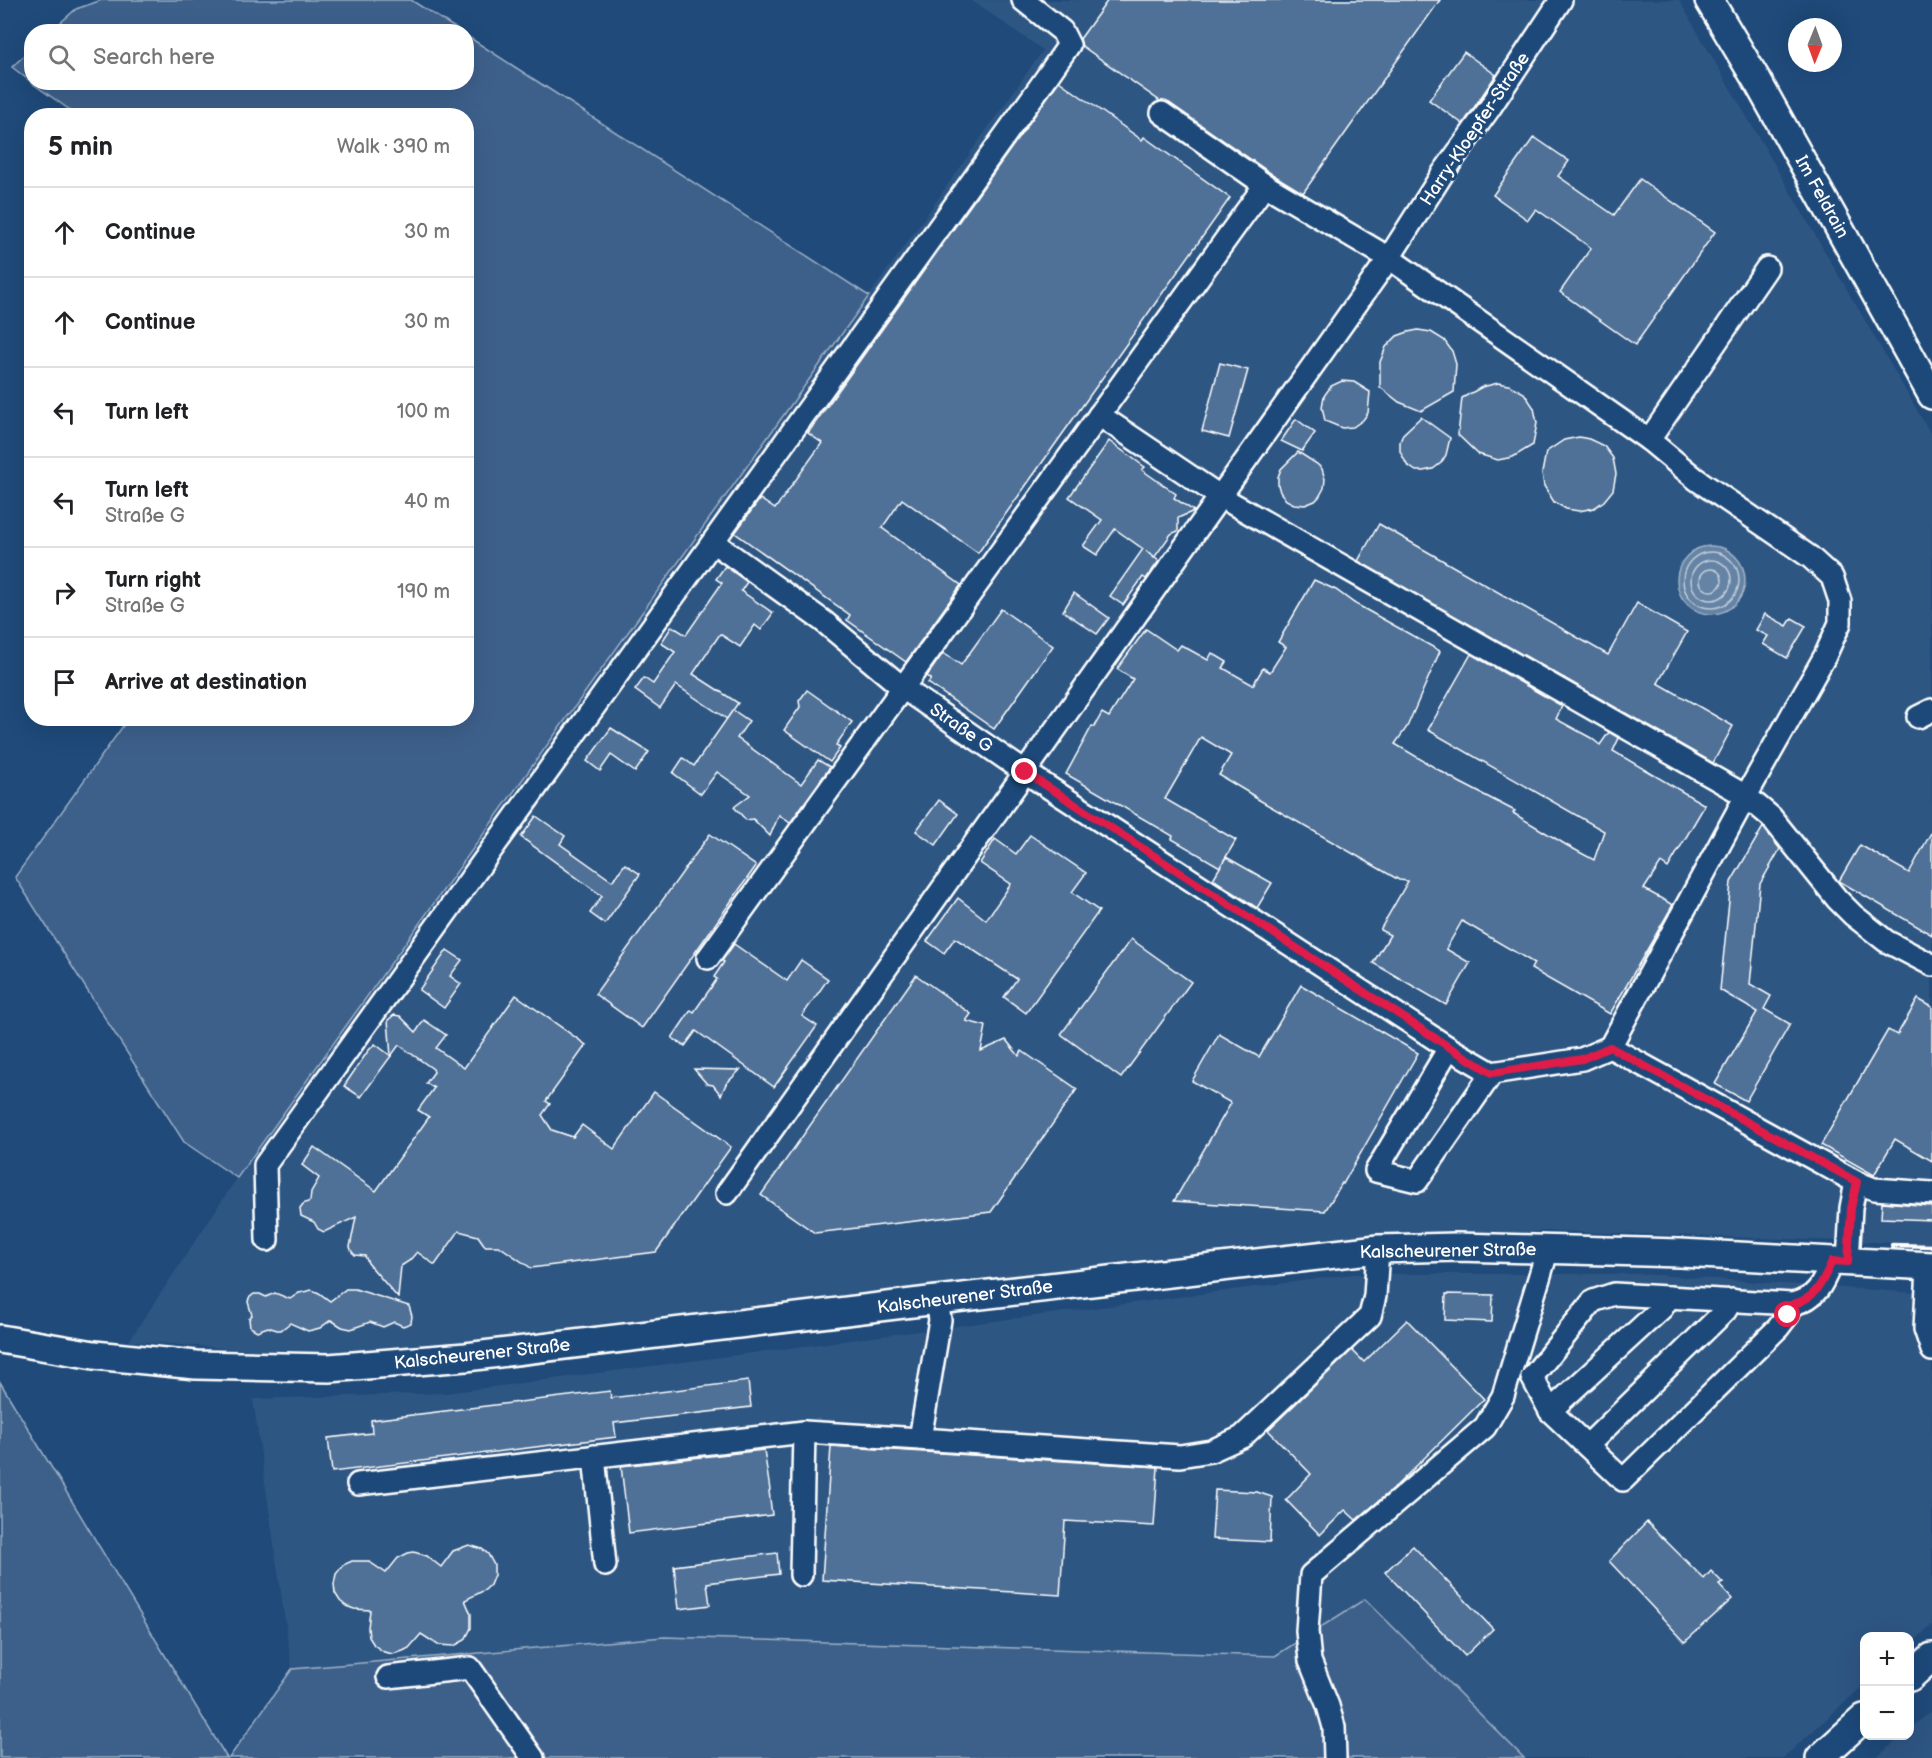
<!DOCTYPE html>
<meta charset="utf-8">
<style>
:root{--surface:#fff;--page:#f2f2f2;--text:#202124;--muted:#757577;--line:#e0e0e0}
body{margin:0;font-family:"Balsamiq Sans",sans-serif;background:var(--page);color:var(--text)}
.controls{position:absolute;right:18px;bottom:18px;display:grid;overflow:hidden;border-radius:12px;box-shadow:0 6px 24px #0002}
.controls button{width:54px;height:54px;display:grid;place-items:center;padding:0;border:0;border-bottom:2px solid var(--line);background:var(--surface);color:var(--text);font:30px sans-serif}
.compass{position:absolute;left:1788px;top:18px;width:54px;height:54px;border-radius:50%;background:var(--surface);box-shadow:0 6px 24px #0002;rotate:181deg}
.stop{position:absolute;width:18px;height:18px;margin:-14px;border:4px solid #e11d48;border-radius:50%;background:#fff}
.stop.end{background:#e11d48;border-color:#fff;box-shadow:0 2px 6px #0008}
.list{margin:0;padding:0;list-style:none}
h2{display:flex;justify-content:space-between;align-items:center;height:78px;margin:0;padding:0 24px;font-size:26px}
h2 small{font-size:20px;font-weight:400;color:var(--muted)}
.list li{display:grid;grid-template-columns:39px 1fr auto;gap:18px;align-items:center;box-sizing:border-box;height:90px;padding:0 24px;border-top:2px solid var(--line)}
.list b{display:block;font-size:22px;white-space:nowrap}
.list p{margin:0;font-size:20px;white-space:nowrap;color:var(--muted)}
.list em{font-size:20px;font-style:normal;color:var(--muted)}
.icon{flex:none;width:33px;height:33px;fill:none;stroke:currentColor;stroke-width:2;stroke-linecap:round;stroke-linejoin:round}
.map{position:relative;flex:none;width:1932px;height:1758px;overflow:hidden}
.search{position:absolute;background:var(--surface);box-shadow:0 6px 24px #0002;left:24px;top:24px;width:450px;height:66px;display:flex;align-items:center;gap:15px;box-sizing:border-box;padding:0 21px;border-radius:24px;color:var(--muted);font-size:22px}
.panel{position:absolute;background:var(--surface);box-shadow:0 6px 24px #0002;left:24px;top:108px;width:450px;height:618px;border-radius:24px}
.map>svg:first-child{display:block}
.built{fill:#2e5683}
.green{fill:#3c618b;stroke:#9eb0c5;stroke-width:1.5}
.water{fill:#6583a4;stroke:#a3b5c8;stroke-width:1.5}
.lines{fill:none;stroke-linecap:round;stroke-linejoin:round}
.shore{stroke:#c1cddb;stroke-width:1.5}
.building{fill:#507197;stroke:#fff;stroke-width:1.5}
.minor-casing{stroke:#fff;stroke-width:26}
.major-casing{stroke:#fff;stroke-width:32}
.minor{stroke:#1f4a7a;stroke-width:21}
.major{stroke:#1f4a7a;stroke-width:27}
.rail{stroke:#fff;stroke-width:4.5}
.route{stroke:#e11d48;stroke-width:8}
.labels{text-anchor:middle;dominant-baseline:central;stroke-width:6;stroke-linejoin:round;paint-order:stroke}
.street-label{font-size:18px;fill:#fff;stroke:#1f4a7a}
</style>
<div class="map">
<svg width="1932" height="1758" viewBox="0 0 1932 1758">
<rect width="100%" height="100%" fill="#1f4a7a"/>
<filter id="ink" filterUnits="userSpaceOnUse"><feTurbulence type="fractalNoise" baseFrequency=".0167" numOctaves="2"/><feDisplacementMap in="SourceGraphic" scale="12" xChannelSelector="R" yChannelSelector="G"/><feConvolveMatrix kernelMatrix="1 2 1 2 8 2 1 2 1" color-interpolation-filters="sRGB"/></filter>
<g filter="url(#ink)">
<g class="built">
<path d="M971,0H1679L1932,436V1244L1549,1231L1249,1247L666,1318L478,1343L304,1354L129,1341L237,1178L869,296L1043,50Z"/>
<path d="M1354,1274H1642L1932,1294V1625L1910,1645V1636H1864V1685L1783,1758H1524L1365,1599L1276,1656L664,1637L292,1669L253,1399L446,1393Z"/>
<path d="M1932,1710V1758H1876L1902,1736H1910V1729Z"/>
</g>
<g class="green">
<path d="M102,0H411L460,31H51L76,9Z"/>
<path d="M467,36L869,296L237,1178L184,1142L15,877L128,719L466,718V116L77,115L32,83L466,82Z"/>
<path d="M31,49V82L12,67Z"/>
<path d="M0,1382L227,1758H0Z"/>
<path d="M1365,1599L1524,1758H229L292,1669L664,1637L1275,1656Z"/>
</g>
<circle class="water" cx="1711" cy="580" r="34"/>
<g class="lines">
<g class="shore">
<circle cx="1711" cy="580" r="28"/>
<circle cx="1711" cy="580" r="20"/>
<circle cx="1711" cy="580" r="11"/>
</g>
</g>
<g class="building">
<path d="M1108,0H1440L1303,193L1272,174L1169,103L1160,101L1082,46L1080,39Z"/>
<path d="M1464,52L1496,75L1463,124L1429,100Z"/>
<path d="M1059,81L1142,140L1144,137L1230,198L978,553L902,499L882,528L961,585L906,662L847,620L850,615L735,533L760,499L775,509L822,443L808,433Z"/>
<path d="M1534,137L1569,161L1558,176L1614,215L1640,179L1715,232L1635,345L1560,292L1591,248L1536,209L1528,220L1493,195Z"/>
<path d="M1418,330L1431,332L1444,340L1452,351L1456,364L1454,392L1421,411L1399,402L1380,387V362L1386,347L1397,336L1408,332Z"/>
<path d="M1220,363L1248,370L1229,438L1202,431Z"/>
<path d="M1342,381L1354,382L1370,392L1368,413L1363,420L1353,427L1342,428L1325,421L1322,407L1324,396L1331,386Z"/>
<path d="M1498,383L1509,385L1524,393L1534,408L1537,423L1533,445L1513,457L1498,460L1478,454L1458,435L1462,398L1482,387Z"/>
<path d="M1421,417L1450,438L1446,455L1441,463L1433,469L1423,471H1416L1407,465L1400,451V442L1403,434Z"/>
<path d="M1296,419L1315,433L1302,451L1281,441Z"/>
<path d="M1579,437L1589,439L1604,446L1613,458L1616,474L1613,490L1604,501L1594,508L1579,511L1566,509L1554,502L1544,486L1542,473L1546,452L1564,440Z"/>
<path d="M1109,441L1145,467L1142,470L1176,494L1174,498L1194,511L1178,518V531L1171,534L1154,558L1146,551L1159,561L1146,579L1143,577L1123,605L1110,596L1143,549L1115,529L1097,555L1083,546L1102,520L1069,497Z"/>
<path d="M1298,452L1317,464L1322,469L1325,479L1324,488L1319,497L1315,501L1305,505L1294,504L1286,500L1280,492L1278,485V477L1281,469Z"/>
<path d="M1379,524L1608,655L1637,603L1687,632L1658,683L1733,726L1713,763L1358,561Z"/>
<path d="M725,566L747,582L741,591L773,613L761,630L755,625L740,647L720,634L693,674L738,703L727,719L676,685L660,708L635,690L644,678L653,684L675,652L661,643L672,626L686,635L722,583L716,579Z"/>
<path d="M1314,580L1336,590L1354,603L1440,651L1407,727L1395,744L1459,782L1515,811L1513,813L1568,846L1594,860L1604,831L1428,730L1471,654L1562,706L1556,719L1591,738L1600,745L1609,732L1619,738L1613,751L1705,805L1668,868L1661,863L1644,889L1673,905L1610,1014L1531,969L1534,963L1462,921L1446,949L1470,963L1446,1005L1373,963L1390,935L1380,930L1408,881L1399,880L1254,797V796L1219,775L1231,755L1201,737L1165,799L1236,840L1220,867L1172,839L1173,836L1066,774L1092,726L1094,727L1102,713L1109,717L1133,679L1117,669L1146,629L1177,650L1181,645L1208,660L1212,653L1227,662L1223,668L1253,685L1263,668L1270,672L1286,647L1278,642Z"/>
<path d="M1074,593L1109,618L1097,634L1063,611Z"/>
<path d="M1001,609L1053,646L994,729L928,683L931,679L927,676L943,653L961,665Z"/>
<path d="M1765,614L1787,626L1792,618L1806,626L1787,658L1763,644L1768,636L1756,630Z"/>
<path d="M807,690L852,722L836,745L840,748L830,762L784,730L800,707L799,701Z"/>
<path d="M733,710L749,721L737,738L801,784L818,760L830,767L790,823L779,815L770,836L753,819L746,820L734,807L750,795L717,772L701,794L673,773L683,758L694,766Z"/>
<path d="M611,728L649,752L635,772L611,755L600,771L587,761Z"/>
<path d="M939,800L958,814L936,845L916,831Z"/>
<path d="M536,816L565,836L560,844L612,881L625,864L640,874L605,924L590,913L602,896L521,837Z"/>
<path d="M1763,827L1780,849L1760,884L1750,984L1771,996L1764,1009L1790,1024L1746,1101L1715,1084L1757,1012L1720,990L1731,882Z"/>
<path d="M1932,831V935L1839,881L1860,845L1909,873Z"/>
<path d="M710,834L756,866L642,1028L595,994Z"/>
<path d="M1030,835L1086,873L1072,892L1099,911L1026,1013L1004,997L1017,979L955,938L944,953L927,941L958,898L986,920L1011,884L980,863L995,839L1016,854Z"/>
<path d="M1226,857L1272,883L1257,908L1213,879Z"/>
<path d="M1131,939L1191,982L1121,1078L1061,1034Z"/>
<path d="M734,944L787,981L801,960L828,979L802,1016L817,1026L774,1087L696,1031L685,1046L672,1038L691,1010L694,1012L717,979L714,977L724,962L722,961Z"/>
<path d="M447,950L462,960L450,976L461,984L444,1008L419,990Z"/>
<path d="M916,975L971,1014L966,1021L986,1026L981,1051L1006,1040L1019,1056L1022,1051L1077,1089L991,1212L815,1233L761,1195Z"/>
<path d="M1301,985L1418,1053L1343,1184L1342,1183L1325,1211L1174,1201L1231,1103L1192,1081L1219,1034L1259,1057Z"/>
<path d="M516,995L586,1045L546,1101L550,1104L542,1115L552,1130L573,1137L582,1125L614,1149L654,1092L731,1147L656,1252L531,1268L499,1246H485L478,1236L459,1231L435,1265L417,1252L409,1261L401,1266L398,1298L368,1263L365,1256L355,1255L352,1252L350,1247L356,1217L324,1232L318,1229L314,1222L301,1216L300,1208L303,1204L310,1201L311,1192L319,1178L302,1165L314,1147L376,1191L429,1117L418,1110L434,1088L426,1083L434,1072L433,1069L399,1045L391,1056L388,1020L394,1015L400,1016L416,1032L424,1020L446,1035L436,1048L464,1068Z"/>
<path d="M1918,999L1932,1007V1161L1895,1139L1874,1175L1821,1145L1888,1030L1897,1035Z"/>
<path d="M375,1044L391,1056L361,1097L344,1086L368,1051Z"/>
<path d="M694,1069L740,1070L726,1084L721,1095L713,1085L707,1084Z"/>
<path d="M1882,1202L1932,1206V1220L1881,1218Z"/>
<path d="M346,1289H355L409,1306L412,1316L411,1323L403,1326L394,1322L383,1327L370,1322L351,1329L342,1327L331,1320L320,1328L308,1331L290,1323L281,1330H277L268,1327L257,1331L250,1327L249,1319L252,1315L248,1302L249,1298L254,1294H260L266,1297L275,1293L290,1299L299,1293L312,1290L319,1293L330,1301Z"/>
<path d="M1446,1294L1493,1295L1492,1322L1445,1320Z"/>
<path d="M1407,1320L1484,1399L1393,1489L1356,1520L1345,1510L1320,1535L1286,1500L1311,1474L1268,1430L1352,1350L1364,1362Z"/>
<path d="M748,1381L751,1407L614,1423L616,1437L332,1472L328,1438L372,1433L371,1420L610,1391L611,1398Z"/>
<path d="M831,1446L1158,1467L1154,1526L1065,1521L1060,1595L822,1580Z"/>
<path d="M764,1450L770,1490L769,1491L772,1515L629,1533L621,1466Z"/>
<path d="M1215,1490L1257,1492L1272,1497L1270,1542L1212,1539Z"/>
<path d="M1647,1522L1704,1579L1711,1571L1723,1583L1719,1585L1732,1599L1685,1642L1609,1561Z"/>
<path d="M469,1545L482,1549L488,1554L494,1565V1575L490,1585L485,1590L465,1600L471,1614V1628L465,1640L454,1646L438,1645L421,1634L409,1648L403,1651L393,1654L384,1652L374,1645L369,1637L368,1628L370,1610L354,1609L346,1606L340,1601L335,1593L334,1584L336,1574L343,1565L352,1561H368L386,1573L398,1558L408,1553L414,1552L427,1556L441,1567L453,1551Z"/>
<path d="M1413,1546L1493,1629L1465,1656L1385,1572Z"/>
<path d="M777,1553L779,1574L707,1583L710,1605L679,1609L674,1566Z"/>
</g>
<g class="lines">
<g class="minor-casing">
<g id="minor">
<path d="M1099,415L1221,497L1746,796L1771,817L1837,899L1853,915L1886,941L1932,965"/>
<path d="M1649,440L1767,268"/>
<path d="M713,542L823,621L903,688L1025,772L1449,1048L1492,1073L1582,1059L1610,1047L1746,796L1825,656L1840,623V601L1832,577L1810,557L1696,479L1649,440L1389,258L1265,185L1162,113"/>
<path d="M1918,717L1932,710"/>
<path d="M708,958L1265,185"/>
<path d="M1610,1047L1856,1182L1874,1189L1932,1193"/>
<path d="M1449,1048L1376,1171L1417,1181L1492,1073"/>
<path d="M727,1193L1389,258L1443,173L1489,109L1561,0"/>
<path d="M267,1240L265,1165L1039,88L1069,45L1062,31L1023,0"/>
<path d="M1848,1262L1851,1208L1856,1182"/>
<path d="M1928,1266L1925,1329L1932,1350"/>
<path d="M1669,1297L1662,1308L1550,1411L1623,1480L1778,1328L1788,1315L1793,1304"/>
<path d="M937,1300L940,1320L920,1439L1180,1456L1211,1451L1242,1437L1370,1316L1375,1296L1378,1249"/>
<path d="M1550,1411L1532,1377L1593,1301L1614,1294L1793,1304C1818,1298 1823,1283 1832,1261"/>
<path d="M1587,1446L1725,1311L1732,1300"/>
<path d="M594,1456L605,1565"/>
<path d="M358,1484L804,1432L920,1439"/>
<path d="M801,1575L804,1432"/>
<path d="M388,1677L470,1668L533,1758"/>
<path d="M1335,1758L1334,1727L1328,1706L1310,1661L1307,1631L1311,1575L1485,1427L1503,1396L1548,1249"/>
</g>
</g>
<g class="major-casing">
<g id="major">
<path d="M1709,0L1759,84L1932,395"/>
<path d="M0,1339L94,1355L196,1365L329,1368L466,1357L937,1300L1378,1249L1457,1247L1680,1253L1932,1266"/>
<path d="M1910,1677L1932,1657"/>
<path d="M1820,1758L1864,1718"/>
</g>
</g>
<use href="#minor" class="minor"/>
<use href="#major" class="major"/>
<path class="rail" d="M1892,1245L1932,1246"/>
</g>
</g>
<g class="lines" filter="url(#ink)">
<path class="route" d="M1025,772L1449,1047L1492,1073L1582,1059L1610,1047L1857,1182L1851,1208L1848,1262L1832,1261C1823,1281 1816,1299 1793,1304L1788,1315"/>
</g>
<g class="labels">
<g class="street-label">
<text transform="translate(1475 129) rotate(-56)">Harry-Kloepfer-Straße</text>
<text transform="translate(1822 197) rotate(61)">Im Feldrain</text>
<text transform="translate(961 728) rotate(35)">Straße G</text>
<text transform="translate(1448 1251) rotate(-1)">Kalscheurener Straße</text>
<text transform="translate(965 1297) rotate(-7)">Kalscheurener Straße</text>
<text transform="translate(482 1354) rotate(-6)">Kalscheurener Straße</text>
</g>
</g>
</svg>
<div class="controls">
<button>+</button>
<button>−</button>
</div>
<svg class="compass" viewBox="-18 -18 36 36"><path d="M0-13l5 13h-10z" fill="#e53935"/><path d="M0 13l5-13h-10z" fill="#757577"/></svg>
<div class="stop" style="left:1788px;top:1315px"></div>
<div class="stop end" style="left:1025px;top:772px"></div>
<div class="search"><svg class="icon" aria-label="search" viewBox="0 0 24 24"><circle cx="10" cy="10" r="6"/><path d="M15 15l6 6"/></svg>Search here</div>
<section class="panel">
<h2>5 min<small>Walk · 390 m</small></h2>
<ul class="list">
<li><svg class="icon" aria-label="ahead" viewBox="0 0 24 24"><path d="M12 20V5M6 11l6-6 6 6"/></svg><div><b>Continue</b></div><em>30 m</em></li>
<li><svg class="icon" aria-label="ahead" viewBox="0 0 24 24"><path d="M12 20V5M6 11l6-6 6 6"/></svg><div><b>Continue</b></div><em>30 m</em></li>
<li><svg class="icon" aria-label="left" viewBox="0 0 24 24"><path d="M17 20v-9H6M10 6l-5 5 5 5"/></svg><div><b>Turn left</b></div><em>100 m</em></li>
<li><svg class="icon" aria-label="left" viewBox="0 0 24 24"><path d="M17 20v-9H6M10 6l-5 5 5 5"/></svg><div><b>Turn left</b><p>Straße G</p></div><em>40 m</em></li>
<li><svg class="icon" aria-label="right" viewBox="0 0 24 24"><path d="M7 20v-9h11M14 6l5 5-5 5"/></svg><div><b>Turn right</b><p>Straße G</p></div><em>190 m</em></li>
<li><svg class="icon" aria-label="arrive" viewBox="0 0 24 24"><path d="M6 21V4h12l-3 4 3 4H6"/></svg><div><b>Arrive at destination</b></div></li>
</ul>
</section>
</div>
